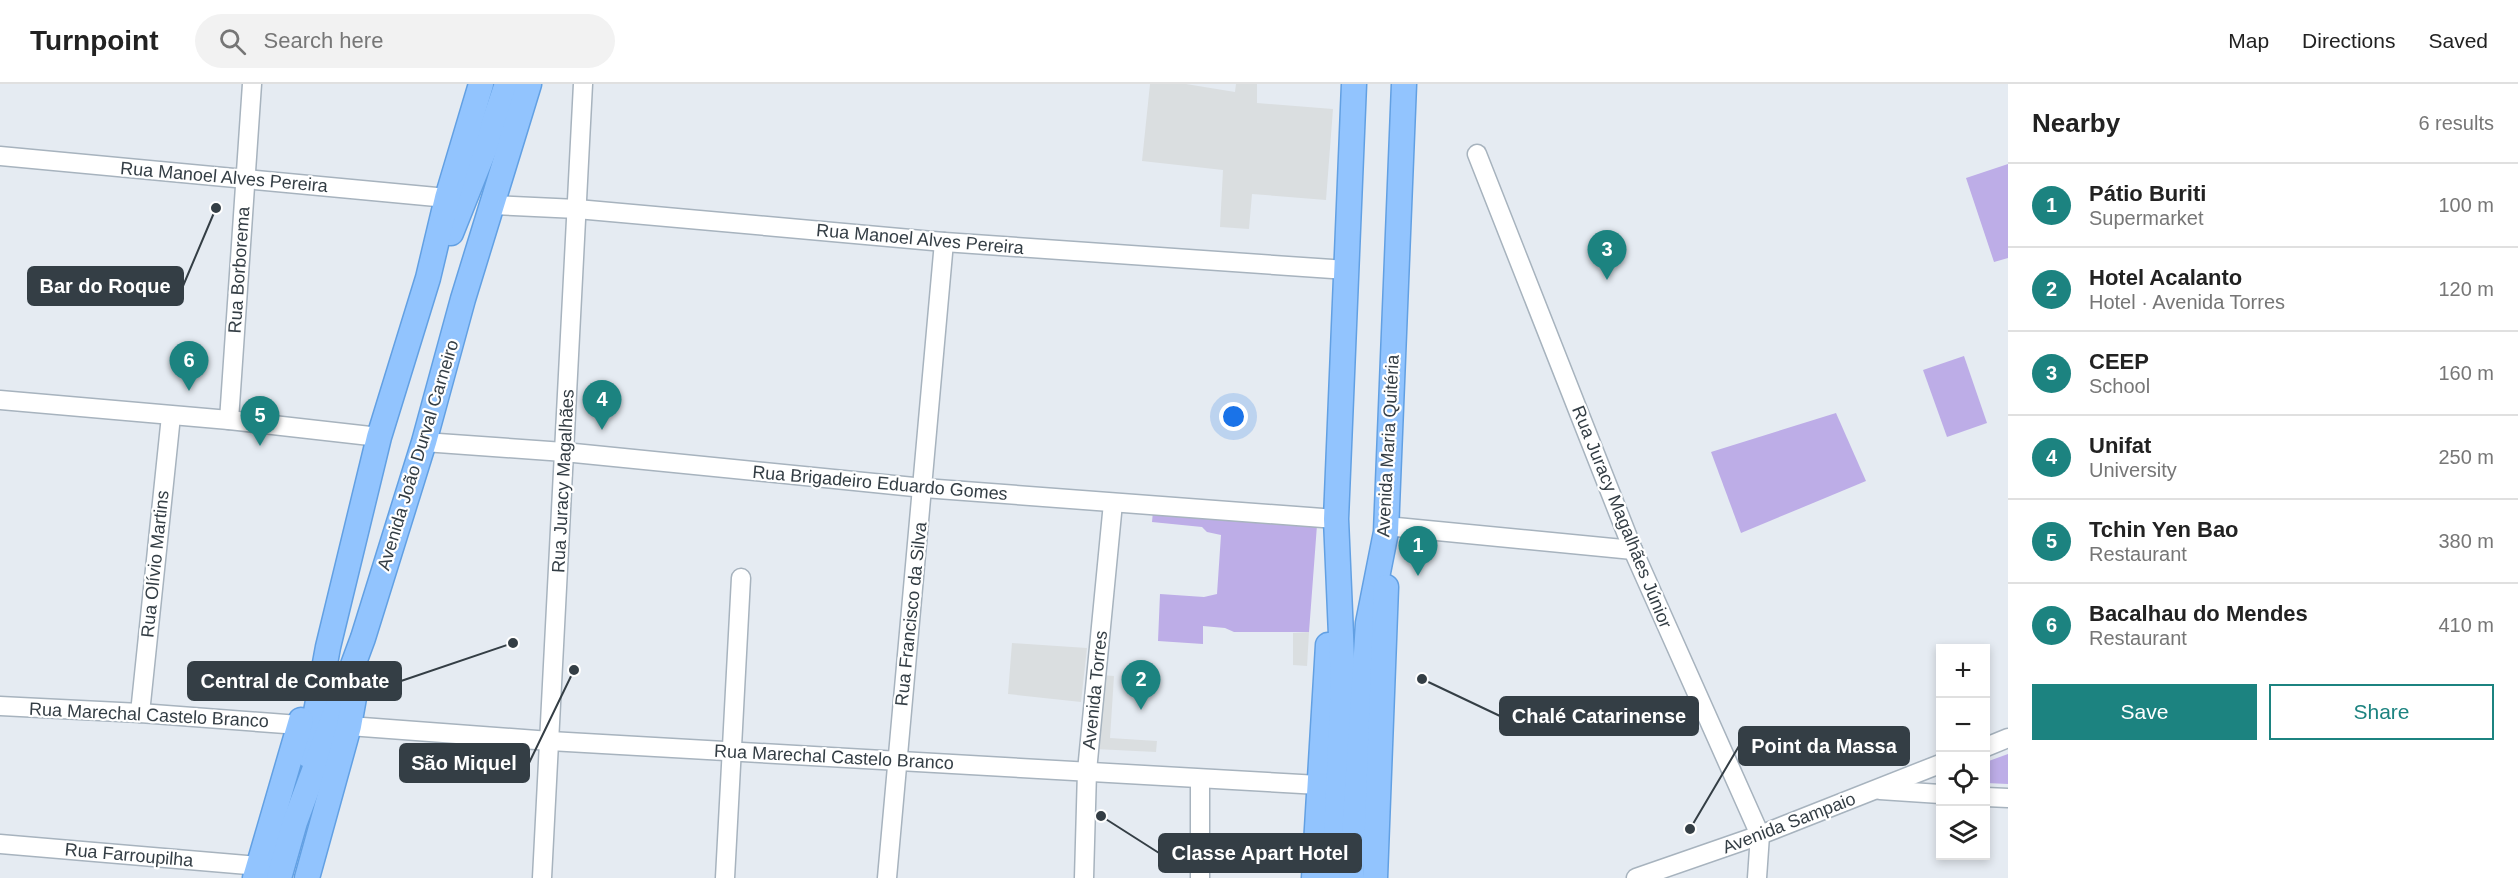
<!DOCTYPE html>
<meta charset="utf-8">
<style>
:root{--surface:#fff;--page:#f2f2f2;--text:#222;--muted:#767676;--line:#e0e0e0;--accent:#1c8380}
body{margin:0;font-family:Helvetica,sans-serif;background:var(--page);color:var(--text)}
.controls{position:absolute;right:18px;bottom:18px;display:grid;overflow:hidden;border-radius:0px;box-shadow:0 3px 9px #0003}
.controls button{width:54px;height:54px;display:grid;place-items:center;padding:0;border:0;border-bottom:2px solid var(--line);background:var(--surface);color:var(--text);font:30px sans-serif}
.you{position:absolute;left:1234px;top:333px;width:21px;height:21px;margin:-15px;border:4px solid #fff;border-radius:50%;background:#1a73e8;box-shadow:0 0 0 9px #1a73e833}
.badge{display:grid;place-items:center;width:39px;height:39px;border-radius:50%;background:var(--accent);color:#fff;font-size:20px;font-weight:700}
.pin{position:absolute;translate:-50% -50px;filter:drop-shadow(0 2px 3px #0008)}
.pin::after{content:'';position:absolute;top:32px;width:21px;height:18px;background:inherit;clip-path:polygon(0 0,100% 0,50% 100%)}
.list{margin:0;padding:0;list-style:none}
h2{display:flex;justify-content:space-between;align-items:center;height:78px;margin:0;padding:0 24px;font-size:26px}
h2 small{font-size:20px;font-weight:400;color:var(--muted)}
.list li{display:grid;grid-template-columns:39px 1fr auto;gap:18px;align-items:center;box-sizing:border-box;height:84px;padding:0 24px;border-top:2px solid var(--line)}
.list b{display:block;font-size:22px;white-space:nowrap}
.list p{margin:0;font-size:20px;white-space:nowrap;color:var(--muted)}
.list em{font-size:20px;font-style:normal;color:var(--muted)}
.actions{display:flex;gap:12px;padding:18px 24px}
.actions a{flex:1;padding:14px 0;border:2px solid var(--accent);border-radius:0px;text-align:center;font-size:21px;color:var(--accent)}
.actions .main{background:var(--accent);color:#fff}
.icon{flex:none;width:33px;height:33px;fill:none;stroke:currentColor;stroke-width:2;stroke-linecap:round;stroke-linejoin:round}
.map{position:relative;flex:none;width:2008px;height:794px;overflow:hidden}
header{display:flex;align-items:center;gap:36px;box-sizing:border-box;height:84px;padding:0 30px;background:var(--surface);border-bottom:2px solid var(--line)}
header strong{font-size:28px}
nav{display:flex;gap:33px;margin-inline-start:auto;font-size:21px}
.search{width:420px;height:54px;background:var(--page);display:flex;align-items:center;gap:15px;box-sizing:border-box;padding:0 21px;border-radius:33px;color:var(--muted);font-size:22px}
main{display:flex}
aside{flex:1;background:var(--surface)}
.map>svg:first-child{display:block}
.green{fill:#bdade7}
.parking{fill:#dadee0}
.lines{fill:none;stroke-linecap:round;stroke-linejoin:round}
.minor-casing{stroke:#a7b3be;stroke-width:21}
.major-casing{stroke:#62a0e3;stroke-width:27}
.minor{stroke:#fff;stroke-width:18}
.major{stroke:#92c4fe;stroke-width:24}
.labels{text-anchor:middle;dominant-baseline:central;stroke-width:4.5;stroke-linejoin:round;paint-order:stroke}
.street-label{font-size:18px;fill:#343e45;stroke:#fff}
.leader{fill:none;stroke:#343e45;stroke-width:2}
.callout-dot{fill:#343e45;stroke:#fff;stroke-width:2}
.callout{fill:#343e45;stroke:#343e45;stroke-width:2}
.callout-label{font-size:20px;text-anchor:middle;font-weight:bold;fill:#fff}
</style>
<header>
<strong>Turnpoint</strong>
<div class="search"><svg class="icon" aria-label="search" viewBox="0 0 24 24"><circle cx="10" cy="10" r="6"/><path d="M15 15l6 6"/></svg>Search here</div>
<nav><a>Map</a><a>Directions</a><a>Saved</a></nav>
</header>
<main>
<div class="map">
<svg width="2008" height="794" viewBox="0 0 2008 794">
<rect width="100%" height="100%" fill="#e5ebf2"/>
<g class="green">
<path d="M2008,80V174L1994,178L1966,94Z"/>
<path d="M1964,272L1987,339L1947,353L1923,286Z"/>
<path d="M1836,329L1866,397L1741,449L1711,368Z"/>
<path d="M1153,427L1317,441L1309,548H1234L1225,544L1203,542V560L1158,557L1160,510L1204,513L1217,510L1221,451L1207,448L1202,443L1152,438Z"/>
<path d="M2008,670V700L1986,699V678Z"/>
</g>
<g class="parking">
<path d="M1150,0H1186L1235,8L1236,0H1257V19L1333,25L1326,116L1252,110L1249,145L1220,143L1223,86L1142,77Z"/>
<path d="M1309,548L1307,582L1293,581V549Z"/>
<path d="M1012,559L1087,564L1081,618L1008,610Z"/>
<path d="M1100,591L1114,592L1110,654L1157,657L1156,668L1095,665Z"/>
</g>
<g class="lines">
<g class="minor-casing">
<g id="minor">
<path d="M1477,70L1633,466L1760,751L1757,794"/>
<path d="M0,72L447,114"/>
<path d="M493,121L577,125L944,158L1347,186"/>
<path d="M0,316L229,336L379,353"/>
<path d="M229,336L252,0"/>
<path d="M424,358L564,368L924,404L1336,435"/>
<path d="M1386,442L1633,466"/>
<path d="M0,622L140,629L299,641"/>
<path d="M140,629L171,332"/>
<path d="M349,642L550,657L1319,701"/>
<path d="M1986,663L2008,654"/>
<path d="M1880,706L1940,710"/>
<path d="M1986,713L2008,714"/>
<path d="M0,760L259,782"/>
<path d="M542,794L583,0"/>
<path d="M725,794L741,494"/>
<path d="M887,794L944,158"/>
<path d="M1084,794L1087,687L1113,419"/>
<path d="M1200,794V695"/>
<path d="M1636,794L1760,751L1940,680"/>
</g>
</g>
<g class="major-casing">
<g id="major">
<path d="M451,149L485,64L507,0"/>
<path d="M308,671L328,563L379,353L428,194L447,114L481,0"/>
<path d="M255,794L301,636"/>
<path d="M279,794L295,738L363,554L424,358L463,215L529,0"/>
<path d="M307,794L349,642L355,608"/>
<path d="M1314,794L1328,561"/>
<path d="M1334,794L1343,598L1336,435L1354,0"/>
<path d="M1351,794L1368,539L1386,448L1404,0"/>
<path d="M1375,794L1386,503"/>
</g>
</g>
<use href="#minor" class="minor"/>
<use href="#major" class="major"/>
</g>
<g class="labels">
<g class="street-label">
<text transform="translate(224 93) rotate(5)">Rua Manoel Alves Pereira</text>
<text transform="translate(920 155) rotate(5)">Rua Manoel Alves Pereira</text>
<text transform="translate(239 186) rotate(-86)">Rua Borborema</text>
<text transform="translate(1388 362) rotate(-87)">Avenida Maria Quitéria</text>
<text transform="translate(418 371) rotate(-73)">Avenida João Durval Carneiro</text>
<text transform="translate(563 397) rotate(-87)">Rua Juracy Magalhães</text>
<text transform="translate(880 399) rotate(5)">Rua Brigadeiro Eduardo Gomes</text>
<text transform="translate(1622 433) rotate(68)">Rua Juracy Magalhães Júnior</text>
<text transform="translate(155 480) rotate(-84)">Rua Olívio Martins</text>
<text transform="translate(911 530) rotate(-84)">Rua Francisco da Silva</text>
<text transform="translate(1095 606) rotate(-84)">Avenida Torres</text>
<text transform="translate(149 631) rotate(3)">Rua Marechal Castelo Branco</text>
<text transform="translate(834 673) rotate(3)">Rua Marechal Castelo Branco</text>
<text transform="translate(1789 739) rotate(-21)">Avenida Sampaio</text>
<text transform="translate(129 771) rotate(5)">Rua Farroupilha</text>
</g>
</g>
<path class="leader" d="M216 124L183 202M513 559L401 597M1422 595L1500 632M1690 745L1739 662M574 586L529 679M1101 732L1159 769"/>
<g class="callout-dot">
<circle cx="216" cy="124" r="6"/>
<circle cx="513" cy="559" r="6"/>
<circle cx="1422" cy="595" r="6"/>
<circle cx="1690" cy="745" r="6"/>
<circle cx="574" cy="586" r="6"/>
<circle cx="1101" cy="732" r="6"/>
</g>
<g class="callout">
<rect x="28" y="183" width="155" height="38" rx="6"/>
<rect x="188" y="578" width="213" height="38" rx="6"/>
<rect x="1500" y="613" width="198" height="38" rx="6"/>
<rect x="1739" y="643" width="170" height="38" rx="6"/>
<rect x="400" y="660" width="129" height="38" rx="6"/>
<rect x="1159" y="750" width="202" height="38" rx="6"/>
</g>
<g class="callout-label">
<text x="105" y="209">Bar do Roque</text>
<text x="295" y="604">Central de Combate</text>
<text x="1599" y="639">Chalé Catarinense</text>
<text x="1824" y="669">Point da Massa</text>
<text x="464" y="686">São Miquel</text>
<text x="1260" y="776">Classe Apart Hotel</text>
</g>
</svg>
<div class="controls">
<button>+</button>
<button>−</button>
<button><svg class="icon" aria-label="locate" viewBox="0 0 24 24"><circle cx="12" cy="12" r="6"/><path d="M12 2v4M12 18v4M2 12h4M18 12h4"/></svg></button>
<button><svg class="icon" aria-label="layers" viewBox="0 0 24 24"><path d="M12 4l9 5-9 5-9-5zM3 14l9 5 9-5"/></svg></button>
</div>
<div class="you"></div>
<div class="pin badge" style="left:1418px;top:492px">1</div>
<div class="pin badge" style="left:1141px;top:626px">2</div>
<div class="pin badge" style="left:1607px;top:196px">3</div>
<div class="pin badge" style="left:602px;top:346px">4</div>
<div class="pin badge" style="left:260px;top:362px">5</div>
<div class="pin badge" style="left:189px;top:307px">6</div>
</div>
<aside>
<h2>Nearby<small>6 results</small></h2>
<ul class="list">
<li><span class="badge">1</span><div><b>Pátio Buriti</b><p>Supermarket</p></div><em>100 m</em></li>
<li><span class="badge">2</span><div><b>Hotel Acalanto</b><p>Hotel · Avenida Torres</p></div><em>120 m</em></li>
<li><span class="badge">3</span><div><b>CEEP</b><p>School</p></div><em>160 m</em></li>
<li><span class="badge">4</span><div><b>Unifat</b><p>University</p></div><em>250 m</em></li>
<li><span class="badge">5</span><div><b>Tchin Yen Bao</b><p>Restaurant</p></div><em>380 m</em></li>
<li><span class="badge">6</span><div><b>Bacalhau do Mendes</b><p>Restaurant</p></div><em>410 m</em></li>
</ul>
<div class="actions"><a class="main">Save</a><a>Share</a></div>
</aside>
</main>
